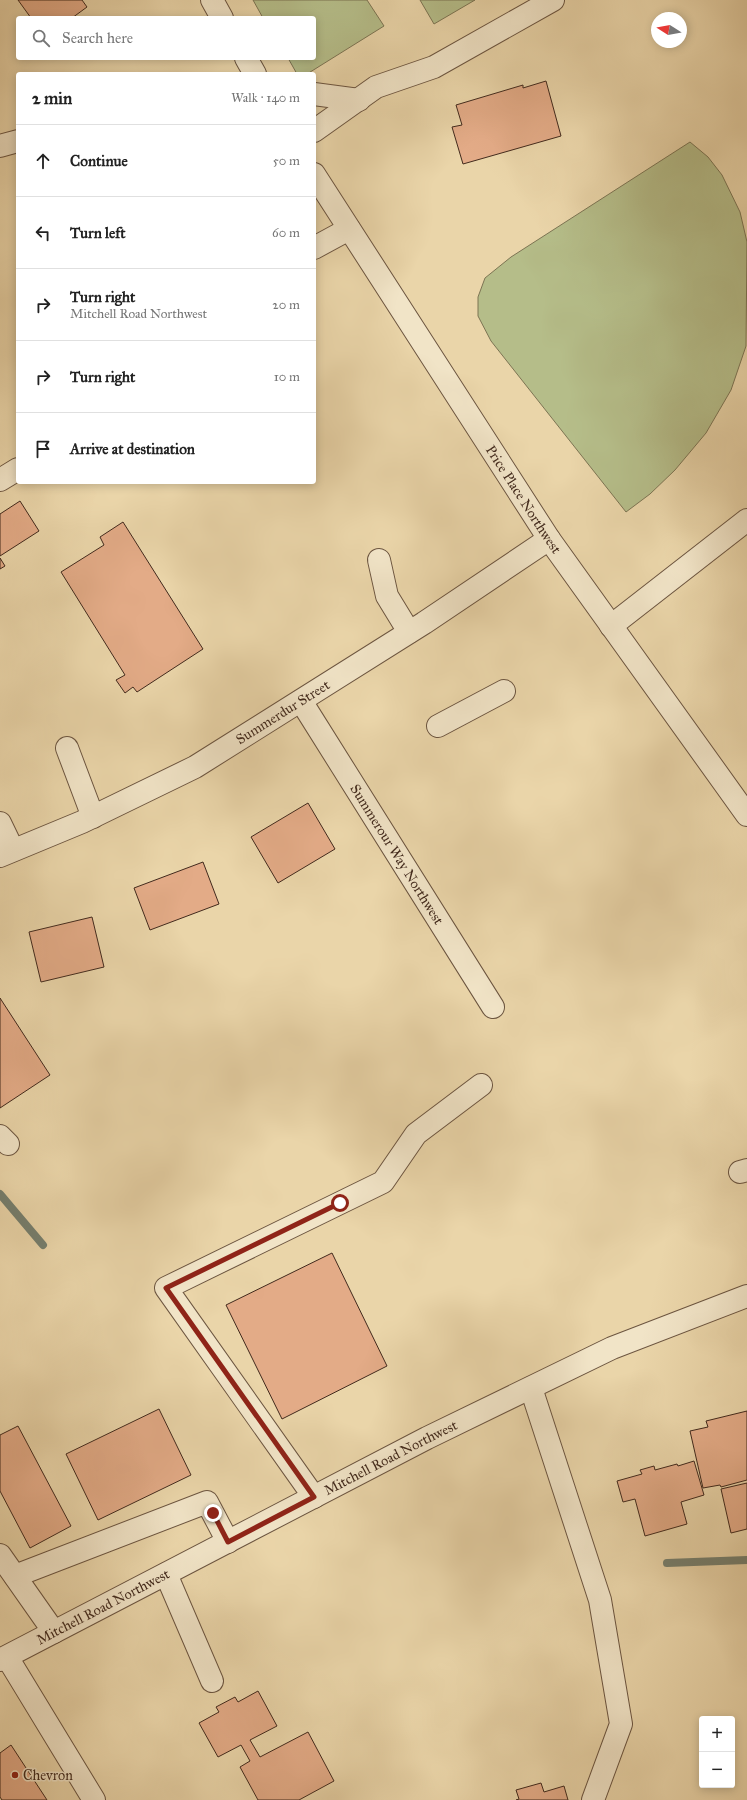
<!DOCTYPE html>
<meta charset="utf-8">
<style>
:root{--surface:#fff;--page:#f2f2f2;--text:#222;--muted:#767676;--line:#e0e0e0}
body{margin:0;font-family:"IM FELL Great Primer",serif;background:var(--page);color:var(--text)}
.controls{position:absolute;right:12px;bottom:12px;display:grid;overflow:hidden;border-radius:4px;box-shadow:0 2px 10px #0003}
.controls button{width:36px;height:36px;display:grid;place-items:center;padding:0;border:0;border-bottom:1px solid var(--line);background:var(--surface);color:var(--text);font:20px sans-serif}
.compass{position:absolute;left:651px;top:12px;width:36px;height:36px;border-radius:50%;background:var(--surface);box-shadow:0 2px 10px #0003;rotate:281deg}
.stop{position:absolute;width:12px;height:12px;margin:-9px;border:3px solid #8f2418;border-radius:50%;background:#fff}
.stop.end{background:#8f2418;border-color:#fff;box-shadow:0 1px 4px #0008}
.list{margin:0;padding:0;list-style:none}
h2{display:flex;justify-content:space-between;align-items:center;height:52px;margin:0;padding:0 16px;font-size:17px}
h2 small{font-size:13px;font-weight:400;color:var(--muted)}
.list li{display:grid;grid-template-columns:26px 1fr auto;gap:12px;align-items:center;box-sizing:border-box;height:72px;padding:0 16px;border-top:1px solid var(--line)}
.list b{display:block;font-size:15px;white-space:nowrap}
.list p{margin:0;font-size:13px;white-space:nowrap;color:var(--muted)}
.list em{font-size:13px;font-style:normal;color:var(--muted)}
.icon{flex:none;width:22px;height:22px;fill:none;stroke:currentColor;stroke-width:2;stroke-linecap:round;stroke-linejoin:round}
.map{position:relative;flex:none;width:747px;height:1800px;overflow:hidden}
.search{position:absolute;background:var(--surface);box-shadow:0 2px 10px #0003;left:16px;top:16px;width:300px;height:44px;display:flex;align-items:center;gap:10px;box-sizing:border-box;padding:0 14px;border-radius:4px;color:var(--muted);font-size:15px}
.panel{position:absolute;background:var(--surface);box-shadow:0 2px 10px #0003;left:16px;top:72px;width:300px;height:412px;border-radius:4px}
.map>svg:first-child{display:block}
.green{fill:#b5bd89;stroke:#7c7453}
.lines{fill:none;stroke-linecap:round;stroke-linejoin:round}
.stream{stroke:#768070;stroke-width:8}
.building{fill:#e3ab87;stroke:#422a1d}
.minor-casing{stroke:#6c5540;stroke-width:24}
.minor{stroke:#f1e4c7;stroke-width:22}
.route{stroke:#8f2418;stroke-width:5}
.poi-dot{fill:#8f2418;stroke:#f1e4c7;stroke-width:1.5}
.labels{text-anchor:middle;dominant-baseline:central;stroke-width:3;stroke-linejoin:round;paint-order:stroke}
.street-label{font-size:14px;fill:#422a1d;stroke:#f1e4c7}
.poi-label{font-size:14px;fill:#422a1d;stroke:#f1e4c7;text-anchor:start}
</style>
<div class="map">
<svg width="747" height="1800" viewBox="0 0 747 1800">
<rect width="100%" height="100%" fill="#ead5a9"/>
<filter id="stains"><feTurbulence type="fractalNoise" baseFrequency=".005" numOctaves="4"/><feColorMatrix values="0 0 0 0 .2 0 0 0 0 .09 0 0 0 0 .02 0 0 0 .5 -.17"/></filter>
<radialGradient id="worn" r=".72"><stop offset=".6" stop-color="#630" stop-opacity="0"/><stop offset="1" stop-color="#630" stop-opacity=".3"/></radialGradient>
<g class="green">
<path d="M253,0H367L384,26L307,74H297L288,58H314V18H263Z"/>
<path d="M420,0H475L434,24Z"/>
<path d="M690,142L708,157L722,175L740,212L747,242L746,346L731,390L706,433L675,470L650,494L626,512L491,341L478,316V297L485,278L511,257Z"/>
</g>
<g class="lines">
<g class="stream">
<path d="M0,1194L43,1245"/>
<path d="M667,1563L747,1560"/>
</g>
</g>
<g class="building">
<path d="M18,0H82L87,7L72,18H31Z"/>
<path d="M546,81L561,136L463,164L452,127L462,125L456,105L523,85V88Z"/>
<path d="M20,501L39,531L0,556V514Z"/>
<path d="M123,522L203,649L137,692L133,687L125,693L116,680L125,675L61,572L104,545L100,537Z"/>
<path d="M0,558L5,566L0,569Z"/>
<path d="M308,803L335,849L278,883L251,837Z"/>
<path d="M203,862L219,904L150,930L134,888Z"/>
<path d="M92,917L104,967L41,982L29,932Z"/>
<path d="M0,998L50,1075L0,1108Z"/>
<path d="M332,1253L387,1366L282,1419L226,1305Z"/>
<path d="M159,1409L191,1475L98,1520L66,1454Z"/>
<path d="M747,1411V1480L721,1487L720,1485L703,1488L690,1431L708,1427L706,1421Z"/>
<path d="M18,1426L71,1526L30,1548L0,1491V1435Z"/>
<path d="M694,1461L704,1495L681,1502L687,1524L645,1536L635,1499L623,1502L617,1481L642,1474L640,1470L654,1466L655,1470L677,1464L678,1466Z"/>
<path d="M747,1483V1529L731,1533L721,1489Z"/>
<path d="M258,1691L277,1726L250,1740L260,1757L308,1732L334,1781L299,1800H258L240,1767L250,1761L241,1745L218,1757L199,1723L219,1712L216,1707L235,1697L238,1702Z"/>
<path d="M11,1745L47,1800H2L0,1797V1753Z"/>
<path d="M541,1783L544,1792L564,1786L568,1800H516L519,1799L516,1790Z"/>
</g>
<g class="lines">
<g class="minor-casing">
<g id="minor">
<path d="M212,0L222,18"/>
<path d="M246,58L255,74"/>
<path d="M314,94L359,100"/>
<path d="M314,131L376,87L434,67L553,0"/>
<path d="M0,146L18,141"/>
<path id="s1" d="M314,174L549,539L747,815"/>
<path d="M314,248L349,229"/>
<path d="M0,480L18,469"/>
<path d="M379,560L387,596L409,632"/>
<path d="M611,626L747,520"/>
<path id="s2" d="M301,701L493,1007"/>
<path d="M438,726L504,691"/>
<path d="M67,748L93,817"/>
<path d="M0,823L13,850"/>
<path id="s3" d="M0,856L82,822L195,767L424,623L549,539"/>
<path d="M0,1136L8,1144"/>
<path d="M740,1172L747,1170"/>
<path d="M531,1388L600,1600L621,1724L593,1800"/>
<path d="M314,1497L166,1288L383,1182L416,1134L481,1085"/>
<path d="M0,1555L54,1632"/>
<path d="M166,1574L212,1681"/>
<path d="M15,1576L207,1502L228,1542"/>
<path d="M7,1657L94,1800"/>
<path id="s4" d="M0,1660L427,1438L612,1348L747,1296"/>
</g>
</g>
<use href="#minor" class="minor"/>
</g>
<g class="lines">
<path class="route" d="M213,1513L228,1542L314,1497L166,1288L340,1203"/>
</g>
<circle class="poi-dot" cx="15" cy="1775" r="4"/>
<g class="labels">
<g class="street-label">
<text stroke="none"><textPath href="#s1" startOffset="387">Price Place Northwest</textPath></text>
<text stroke="none"><textPath href="#s3" startOffset="318">Summerdur Street</textPath></text>
<text stroke="none"><textPath href="#s2" startOffset="181">Summerour Way Northwest</textPath></text>
<text stroke="none"><textPath href="#s4" startOffset="440">Mitchell Road Northwest</textPath></text>
<text stroke="none"><textPath href="#s4" startOffset="116">Mitchell Road Northwest</textPath></text>
</g>
<g class="poi-label">
<text x="23" y="1775">Chevron</text>
</g>
</g>
<rect width="100%" height="100%" filter="url(#stains)"/>
<rect width="100%" height="100%" fill="url(#worn)"/>
</svg>
<div class="controls">
<button>+</button>
<button>−</button>
</div>
<svg class="compass" viewBox="-18 -18 36 36"><path d="M0-13l5 13h-10z" fill="#e53935"/><path d="M0 13l5-13h-10z" fill="#767676"/></svg>
<div class="stop" style="left:340px;top:1203px"></div>
<div class="stop end" style="left:213px;top:1513px"></div>
<div class="search"><svg class="icon" aria-label="search" viewBox="0 0 24 24"><circle cx="10" cy="10" r="6"/><path d="M15 15l6 6"/></svg>Search here</div>
<section class="panel">
<h2>2 min<small>Walk · 140 m</small></h2>
<ul class="list">
<li><svg class="icon" aria-label="ahead" viewBox="0 0 24 24"><path d="M12 20V5M6 11l6-6 6 6"/></svg><div><b>Continue</b></div><em>50 m</em></li>
<li><svg class="icon" aria-label="left" viewBox="0 0 24 24"><path d="M17 20v-9H6M10 6l-5 5 5 5"/></svg><div><b>Turn left</b></div><em>60 m</em></li>
<li><svg class="icon" aria-label="right" viewBox="0 0 24 24"><path d="M7 20v-9h11M14 6l5 5-5 5"/></svg><div><b>Turn right</b><p>Mitchell Road Northwest</p></div><em>20 m</em></li>
<li><svg class="icon" aria-label="right" viewBox="0 0 24 24"><path d="M7 20v-9h11M14 6l5 5-5 5"/></svg><div><b>Turn right</b></div><em>10 m</em></li>
<li><svg class="icon" aria-label="arrive" viewBox="0 0 24 24"><path d="M6 21V4h12l-3 4 3 4H6"/></svg><div><b>Arrive at destination</b></div></li>
</ul>
</section>
</div>
